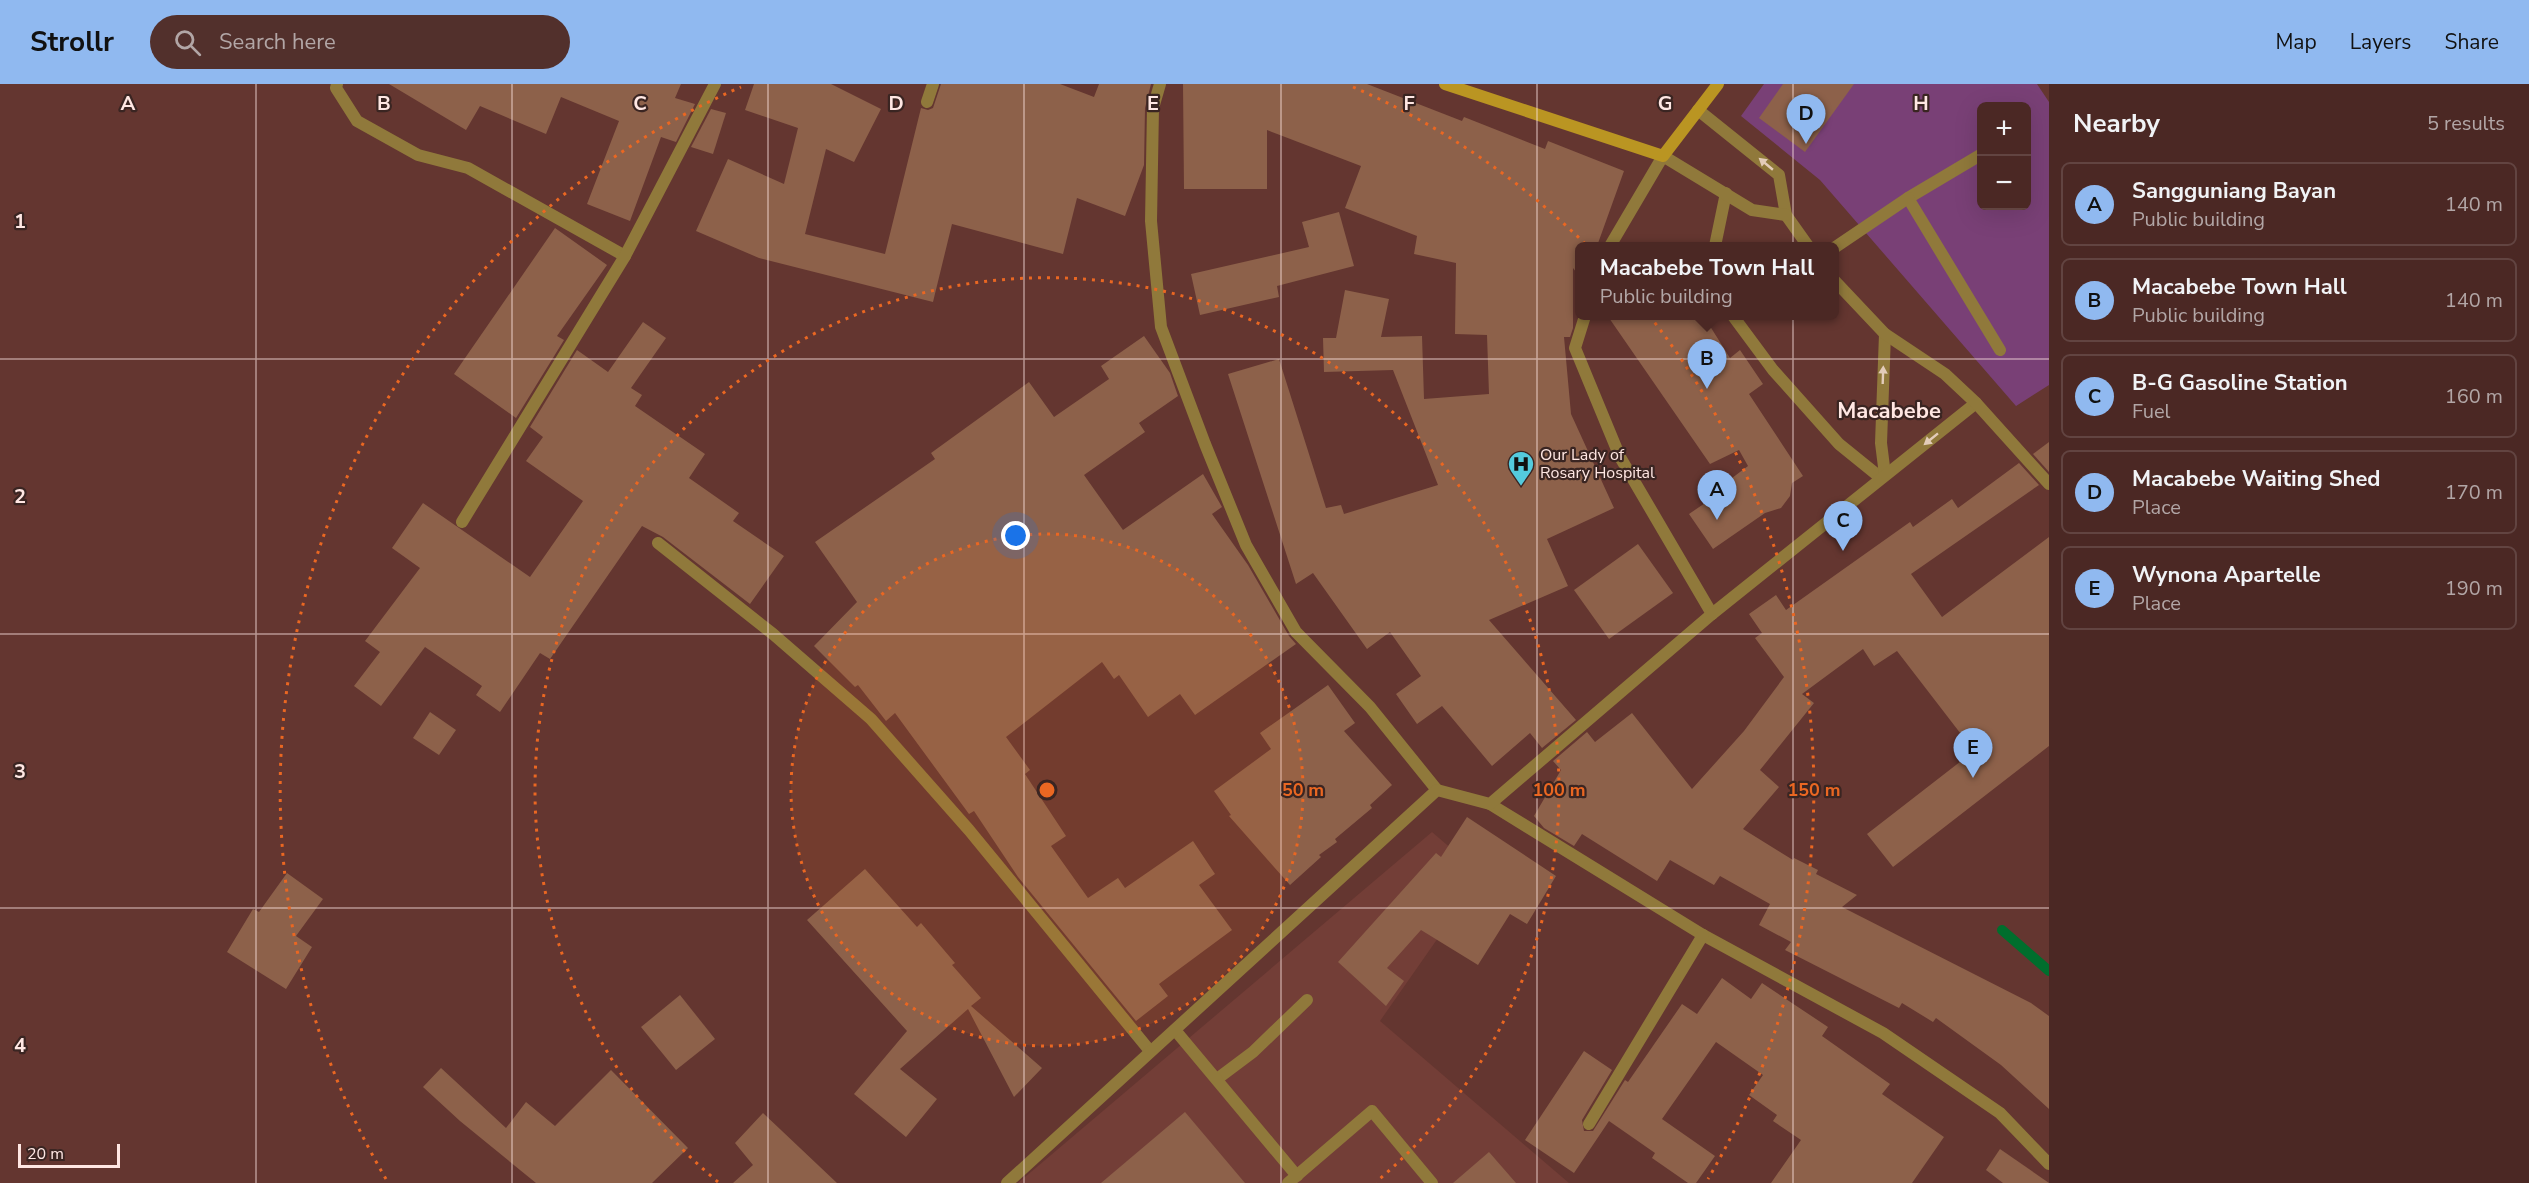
<!DOCTYPE html>
<meta charset="utf-8">
<style>
:root{--surface:#4b2824;--page:#52302c;--text:#f1f3f6;--muted:#b2a6a6;--line:#624441;--accent:#90b9f0}
body{margin:0;font-family:"Nunito Sans",sans-serif;background:var(--page);color:var(--text)}
.controls{position:absolute;right:18px;top:18px;display:grid;overflow:hidden;border-radius:9px;box-shadow:0 6px 24px #0002}
.controls button{width:54px;height:54px;display:grid;place-items:center;padding:0;border:0;border-bottom:2px solid var(--line);background:var(--surface);color:var(--text);font:30px sans-serif}
.scale{position:absolute;left:18px;bottom:15px;width:102px;box-sizing:border-box;padding-left:6px;border:3px solid #ffe7e3;border-top:0;font-size:16px;line-height:21px;white-space:nowrap;color:#ffe7e3;-webkit-text-stroke:4px #3a2522;paint-order:stroke}
.you{position:absolute;left:1016px;top:452px;width:21px;height:21px;margin:-15px;border:4px solid #fff;border-radius:50%;background:#1a73e8;box-shadow:0 0 0 9px #1a73e833}
.badge{display:grid;place-items:center;width:39px;height:39px;border-radius:50%;background:var(--accent);color:#111;font-size:20px;font-weight:700}
.pin{position:absolute;translate:-50% -50px;filter:drop-shadow(0 2px 3px #0008)}
.pin::after{content:'';position:absolute;top:32px;width:21px;height:18px;background:inherit;clip-path:polygon(0 0,100% 0,50% 100%)}
.popup{position:absolute;left:1575px;top:158px;width:264px;height:78px;box-sizing:border-box;display:grid;place-content:center;border-radius:9px;background:var(--surface);filter:drop-shadow(0 2px 4px #0005);font-size:20px;white-space:nowrap;color:var(--muted)}
.popup b{font-size:22px;color:var(--text)}
.popup::after{content:'';position:absolute;left:50%;top:100%;margin-left:-12px;border:12px solid transparent;border-top-color:var(--surface)}
.list{margin:0;padding:0;list-style:none}
h2{display:flex;justify-content:space-between;align-items:center;height:78px;margin:0;padding:0 24px;font-size:26px}
h2 small{font-size:20px;font-weight:400;color:var(--muted)}
.list li{display:grid;grid-template-columns:39px 1fr auto;gap:18px;align-items:center;box-sizing:border-box;height:84px;margin:0 12px 12px;padding:0 12px;border:2px solid var(--line);border-radius:9px}
.list b{display:block;font-size:22px;white-space:nowrap}
.list p{margin:0;font-size:20px;white-space:nowrap;color:var(--muted)}
.list em{font-size:20px;font-style:normal;color:var(--muted)}
.icon{flex:none;width:33px;height:33px;fill:none;stroke:currentColor;stroke-width:2;stroke-linecap:round;stroke-linejoin:round}
.map{position:relative;flex:none;width:2049px;height:1099px;overflow:hidden}
header{display:flex;align-items:center;gap:36px;box-sizing:border-box;height:84px;padding:0 30px;background:var(--accent);color:#111}
header strong{font-size:28px}
nav{display:flex;gap:33px;margin-inline-start:auto;font-size:21px}
.search{width:420px;height:54px;background:var(--page);display:flex;align-items:center;gap:15px;box-sizing:border-box;padding:0 21px;border-radius:33px;color:var(--muted);font-size:22px}
main{display:flex}
aside{flex:1;background:var(--surface)}
.map>svg:first-child{display:block}
.built{fill:#733e37}
.green{fill:#794076;fill-rule:evenodd}
.lines{fill:none;stroke-linecap:round;stroke-linejoin:round}
.stream{stroke:#006e2d;stroke-width:10}
.building{fill:#8d614a}
.service{stroke:#90793b;stroke-width:12}
.minor{stroke:#90793b;stroke-width:12}
.tertiary{stroke:#90793b;stroke-width:12}
.secondary{stroke:#ba9522;stroke-width:12}
.oneway{fill:#e3ccb9}
.grid{fill:none;stroke:#ffe7e3;stroke-width:1.5;stroke-opacity:0.55}
.ring{fill:none;stroke:#ea6722;stroke-width:3;stroke-dasharray:3 6}
.labels{text-anchor:middle;dominant-baseline:central;stroke-width:4.5;stroke-linejoin:round;paint-order:stroke}
.poi-label{font-size:16px;fill:#ffe7e3;stroke:#3a2522;text-anchor:start}
.district-label{font-size:22px;font-weight:bold;fill:#ffe7e3;stroke:#3a2522}
.grid-label{font-size:20px;text-anchor:middle;font-weight:bold;fill:#ffe7e3;stroke:#3a2522;stroke-width:4.5;stroke-linejoin:round;paint-order:stroke}
.centre{fill:#ea6722;stroke:#3a2522;stroke-width:3}
.ring-label{font-size:18px;text-anchor:middle;font-weight:bold;fill:#ea6722;stroke:#3a2522;stroke-width:4.5;stroke-linejoin:round;paint-order:stroke}
</style>
<header>
<strong>Strollr</strong>
<div class="search"><svg class="icon" aria-label="search" viewBox="0 0 24 24"><circle cx="10" cy="10" r="6"/><path d="M15 15l6 6"/></svg>Search here</div>
<nav><a>Map</a><a>Layers</a><a>Share</a></nav>
</header>
<main>
<div class="map">
<svg width="2049" height="1099" viewBox="0 0 2049 1099">
<rect width="100%" height="100%" fill="#643630"/>
<path class="built" d="M1432,748L1482,791L1380,937L1569,1099H1018Z"/>
<path class="green" d="M1764,0H2037L2049,18V301L2016,322L1820,96L1741,32ZM1982,22H2026V122H1982Z"/>
<g class="lines">
<path class="stream" d="M2002,846L2049,887"/>
</g>
<g class="building">
<path d="M389,0H681L675,14L695,20L676,58L661,53L630,137L587,120L619,37L561,13L546,50L480,22L466,46Z"/>
<path d="M754,0H831L881,25L854,78L826,65L805,150L885,170L921,24L928,26L933,24L941,0H1060L1094,13L1099,0H1151L1145,24L1144,81L1125,132L1077,114L1063,170L952,140L933,218L759,174L696,147L728,75L784,100L798,44L745,26Z"/>
<path d="M1183,0H1367L1462,37L1464,33L1545,65L1548,57L1624,87L1597,162H1580V193L1573,184V244L1570,253H1564L1571,330L1614,424L1547,455L1568,502L1489,536L1576,636L1542,664L1530,649L1492,682L1442,622L1417,640L1396,610L1421,592L1390,548L1367,565L1313,489L1296,500L1228,290L1279,275L1326,424L1341,421L1344,430L1438,401L1393,286L1324,288L1323,254H1336L1345,206L1389,215L1381,253L1422,252L1424,315L1489,310L1487,251L1455,250L1456,179L1414,170L1417,152L1345,124L1361,82L1267,46V105H1184Z"/>
<path d="M1783,0H1854L1805,68L1759,34Z"/>
<path d="M711,25L726,29L713,70L691,63Z"/>
<path d="M1339,128L1354,182L1277,202L1279,213L1200,231L1191,190L1309,163L1302,138Z"/>
<path d="M555,144L607,181L557,252L564,256L516,334L454,290Z"/>
<path d="M1607,231H1703L1730,274L1740,266L1763,300L1749,310L1803,392L1792,399L1790,412L1781,424L1765,429L1713,465L1689,430L1727,404L1724,400L1748,382L1739,366L1710,380Z"/>
<path d="M643,238L666,254L631,304L642,311L635,322L705,370L689,394L739,429L733,437L784,472L750,520L663,453L642,442L550,575L540,569L500,628L476,611L482,602L425,563L381,622L354,602L380,568L365,557L420,484L392,464L423,419L530,493L583,417L526,377L543,353L530,343L577,266L608,288Z"/>
<path d="M1144,252L1170,289L1178,312L1139,339L1145,348L1084,391L1123,446L1203,390L1222,423L1212,430L1248,481L1289,552L1296,560L1195,631L1180,610L1148,633L1119,591L1114,595L1102,578L1006,653L1030,686L1025,690L1066,752L1051,762L1088,814L1118,794L1125,804L1193,757L1215,790L1199,801L1232,846L1159,900L1168,912L1136,937L1018,793L974,727L969,730L895,629L886,637L858,601L855,603L814,562L857,518L815,458L935,375L931,369L1029,298L1054,333L1109,295L1101,282Z"/>
<path d="M2049,358V388L2033,370Z"/>
<path d="M2019,379L2039,401L1911,490L1942,533L2049,453V662L1893,783L1867,750L1974,667L1897,567L1874,582L1863,565L1802,610L1814,619L1760,686L1779,703L1743,745L1793,776L1794,774L1818,786L1816,790L1857,811L1842,823L2031,919L2049,932V1025L2001,981L1936,934L1933,938L1902,919L1899,924L1785,866L1791,858L1759,841L1770,820L1720,792L1714,801L1670,776L1657,797L1582,750L1574,762L1544,744L1534,732L1561,686L1553,677L1587,648L1595,658L1632,629L1692,705L1744,647L1784,593L1755,554L1762,549L1749,530L1776,511L1786,526L1910,438L1913,443L1952,415L1958,424Z"/>
<path d="M1638,460L1673,509L1609,555L1574,506Z"/>
<path d="M1328,601L1355,639L1344,647L1392,701L1370,721L1372,724L1335,755L1337,758L1319,771L1321,773L1290,801L1229,732L1231,731L1214,707L1271,665L1260,649Z"/>
<path d="M430,628L456,646L439,671L413,654Z"/>
<path d="M1467,733L1556,792L1527,840L1510,830L1478,881L1421,846L1387,884L1404,897L1386,922L1338,878L1436,769L1441,773Z"/>
<path d="M865,785L917,843L921,839L955,879L952,881L981,914L971,922L1042,984L1014,1013L968,925L900,985L937,1015L906,1053L854,1010L907,947L807,836Z"/>
<path d="M287,789L323,815L296,852L312,863L286,905L227,868L253,825L259,828Z"/>
<path d="M1722,894L1751,915L1762,899L1828,943L1822,952L1890,1000L1882,1010L1944,1053L1912,1099H1771L1801,1056L1773,1037L1777,1031L1749,1011L1763,991L1716,958L1662,1035L1715,1072L1696,1099H1688L1652,1074L1655,1069L1609,1037L1574,1089L1525,1056L1584,967L1612,986L1582,1036L1584,1047H1593L1625,996L1628,998L1682,920L1697,930Z"/>
<path d="M680,911L715,955L676,986L641,943Z"/>
<path d="M441,984L506,1044L526,1018L555,1042L611,986L688,1064L652,1099H536L460,1037L423,1003Z"/>
<path d="M1185,1028L1245,1099H1101Z"/>
<path d="M763,1029L837,1099H733L753,1081L735,1059Z"/>
<path d="M2000,1065L2049,1099H2003L1986,1086Z"/>
<path d="M1489,1068L1516,1099H1453Z"/>
</g>
<g class="lines">
<g class="service">
<path d="M927,18L933,0"/>
<path d="M1908,114L1982,70"/>
<path d="M1715,162L1726,109"/>
<path d="M1834,164L1908,114L2000,266"/>
<path d="M1733,232L1773,286L1839,360L1881,394"/>
<path d="M1217,995L1253,968L1307,916"/>
</g>
<g class="minor">
<path d="M337,0L336,4L357,37L418,71L468,84L625,172"/>
<path d="M1160,0L1153,24L1151,137L1161,243L1205,360L1246,461L1296,548L1370,623L1437,706"/>
<path d="M1610,162L1663,72"/>
<path d="M1585,232L1575,264L1620,373L1712,530"/>
<path d="M1885,250L1881,359L1885,391"/>
<path d="M462,438L625,172L715,0"/>
<path d="M658,459L773,550L871,635L969,746L1150,967"/>
<path d="M1490,720L1703,851L1883,949L2000,1029L2049,1080"/>
<path d="M1175,946L1297,1092"/>
<path d="M1589,1040L1703,851"/>
<path d="M1007,1099L1437,706L1490,720L1712,530L1976,319"/>
<path d="M1288,1099L1372,1027L1432,1099"/>
</g>
<g class="tertiary">
<path d="M1698,26L1779,91L1786,131L1808,162"/>
<path d="M1663,72L1752,126L1786,131"/>
<path d="M1834,196L1885,250L1945,290L1976,319L2049,400"/>
</g>
<path class="secondary" d="M1445,0L1663,72L1718,0"/>
</g>
<defs><path id="oneway-solid" d="M-6-.8H1V-3.2L6.5 0L1 3.2V.8H-6Z" transform="scale(1.5)"/></defs>
<g class="oneway">
<use href="#oneway-solid" transform="translate(1766 80) rotate(-140)"/>
<use href="#oneway-solid" transform="translate(1883 291) rotate(-88)"/>
<use href="#oneway-solid" transform="translate(1931 355) rotate(141)"/>
</g>
<path class="grid" d="M256,0V1099M512,0V1099M768,0V1099M1024,0V1099M1281,0V1099M1537,0V1099M1793,0V1099M0,275H2049M0,550H2049M0,824H2049"/>
<circle cx="1047" cy="706" r="256" fill="#ea6722" fill-opacity=".12"/>
<g class="ring">
<circle cx="1047" cy="706" r="256"/>
<path d="M718 1098A512 512 0 1 1 1376 1098"/>
<path d="M386 1095A767 767 0 0 1 741 3M1353 3A767 767 0 0 1 1708 1095"/>
</g>
<defs>
<g id="hospital-pin" transform="scale(1.35)"><path d="M0 17L-7.5 6A9.5 9.5 0 1 1 7.5 6Z" fill="#54cadd" stroke="#3a2522"/><path d="M-5-5h3v3.5h4V-5h3V5h-3V1.5h-4V5h-3Z" fill="#111"/></g>
</defs>
<g fill-rule="evenodd">
<use href="#hospital-pin" x="1521" y="380"/>
</g>
<g class="labels">
<g class="poi-label">
<text x="1540" y="371">Our Lady of<tspan x="1540" dy="18">Rosary Hospital</tspan></text>
</g>
<g class="district-label">
<text x="1889" y="327">Macabebe</text>
</g>
</g>
<g class="grid-label">
<text x="128" y="26">A</text>
<text x="384" y="26">B</text>
<text x="640" y="26">C</text>
<text x="896" y="26">D</text>
<text x="1153" y="26">E</text>
<text x="1409" y="26">F</text>
<text x="1665" y="26">G</text>
<text x="1921" y="26">H</text>
<text x="20" y="144">1</text>
<text x="20" y="419">2</text>
<text x="20" y="694">3</text>
<text x="20" y="968">4</text>
</g>
<circle cx="1047" cy="706" r="9" class="centre"/>
<g class="ring-label">
<text x="1303" y="712">50 m</text>
<text x="1559" y="712">100 m</text>
<text x="1814" y="712">150 m</text>
</g>
</svg>
<div class="controls">
<button>+</button>
<button>−</button>
</div>
<div class="scale">20 m</div>
<div class="you"></div>
<div class="pin badge" style="left:1717px;top:436px">A</div>
<div class="pin badge" style="left:1707px;top:305px">B</div>
<div class="popup"><b>Macabebe Town Hall</b>Public building</div>
<div class="pin badge" style="left:1843px;top:467px">C</div>
<div class="pin badge" style="left:1806px;top:60px">D</div>
<div class="pin badge" style="left:1973px;top:694px">E</div>
</div>
<aside>
<h2>Nearby<small>5 results</small></h2>
<ul class="list">
<li><span class="badge">A</span><div><b>Sangguniang Bayan</b><p>Public building</p></div><em>140 m</em></li>
<li><span class="badge">B</span><div><b>Macabebe Town Hall</b><p>Public building</p></div><em>140 m</em></li>
<li><span class="badge">C</span><div><b>B-G Gasoline Station</b><p>Fuel</p></div><em>160 m</em></li>
<li><span class="badge">D</span><div><b>Macabebe Waiting Shed</b><p>Place</p></div><em>170 m</em></li>
<li><span class="badge">E</span><div><b>Wynona Apartelle</b><p>Place</p></div><em>190 m</em></li>
</ul>
</aside>
</main>
